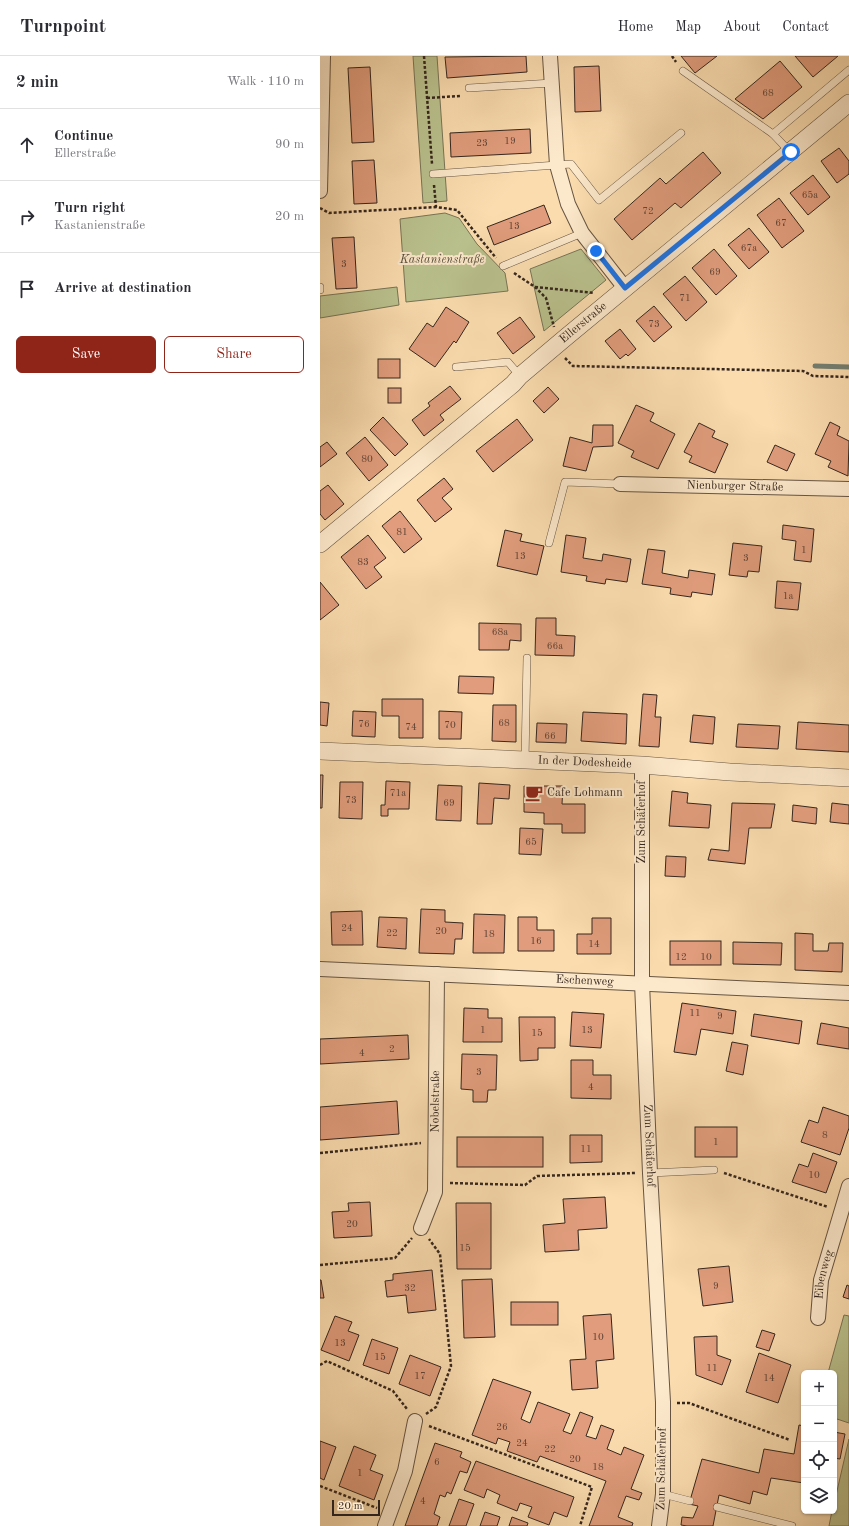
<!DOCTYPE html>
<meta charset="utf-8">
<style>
:root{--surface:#fff;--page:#f2f2f3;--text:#2b2b33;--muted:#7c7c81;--line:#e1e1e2;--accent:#8f2418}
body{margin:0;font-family:"Old Standard TT",serif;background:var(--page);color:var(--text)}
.controls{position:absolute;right:12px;bottom:12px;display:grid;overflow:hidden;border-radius:6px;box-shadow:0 1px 3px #0004}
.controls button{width:36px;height:36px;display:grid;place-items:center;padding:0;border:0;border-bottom:1px solid var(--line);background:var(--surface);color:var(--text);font:20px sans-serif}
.scale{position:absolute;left:12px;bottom:10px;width:48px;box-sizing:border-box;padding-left:4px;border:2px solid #35261d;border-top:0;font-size:11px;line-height:14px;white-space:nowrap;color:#35261d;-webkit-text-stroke:3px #fce8cb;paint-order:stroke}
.stop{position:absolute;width:12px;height:12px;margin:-9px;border:3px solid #1a73e8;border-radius:50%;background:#fff}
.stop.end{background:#1a73e8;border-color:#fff;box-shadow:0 1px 4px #0008}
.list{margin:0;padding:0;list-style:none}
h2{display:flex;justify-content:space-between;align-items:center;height:52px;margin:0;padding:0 16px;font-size:17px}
h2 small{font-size:13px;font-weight:400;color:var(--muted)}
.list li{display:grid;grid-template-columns:26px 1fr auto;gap:12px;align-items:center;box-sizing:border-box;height:72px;padding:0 16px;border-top:1px solid var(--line)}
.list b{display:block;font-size:15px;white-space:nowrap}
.list p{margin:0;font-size:13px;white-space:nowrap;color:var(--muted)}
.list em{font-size:13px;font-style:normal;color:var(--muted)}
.actions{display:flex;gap:8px;padding:12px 16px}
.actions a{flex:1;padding:9px 0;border:1px solid var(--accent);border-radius:6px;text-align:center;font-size:14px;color:var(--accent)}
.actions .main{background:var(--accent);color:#fff}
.icon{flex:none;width:22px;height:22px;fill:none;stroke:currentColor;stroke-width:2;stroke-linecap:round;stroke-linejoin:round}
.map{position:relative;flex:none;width:529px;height:1470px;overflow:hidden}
header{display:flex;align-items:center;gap:24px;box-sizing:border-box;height:56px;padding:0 20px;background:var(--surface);border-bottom:1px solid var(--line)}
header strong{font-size:19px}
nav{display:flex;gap:22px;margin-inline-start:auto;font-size:14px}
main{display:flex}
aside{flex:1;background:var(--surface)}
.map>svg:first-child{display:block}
.green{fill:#bac28e;stroke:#787456}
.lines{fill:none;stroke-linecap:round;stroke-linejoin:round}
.stream{stroke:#748073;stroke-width:5}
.building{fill:#e09c7c;stroke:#35261d}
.service-casing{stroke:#665442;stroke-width:8}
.minor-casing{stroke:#665442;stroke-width:16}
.tertiary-casing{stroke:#665442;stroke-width:18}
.path{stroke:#35261d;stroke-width:2.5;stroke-dasharray:3 2;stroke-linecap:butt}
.service{stroke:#fce8cb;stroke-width:7}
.minor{stroke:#fce8cb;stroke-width:14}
.tertiary{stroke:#fce8cb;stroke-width:17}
.route{stroke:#1a73e8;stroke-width:5}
.labels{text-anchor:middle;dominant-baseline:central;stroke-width:4;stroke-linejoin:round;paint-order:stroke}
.number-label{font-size:10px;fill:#604435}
.park-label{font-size:12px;font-style:italic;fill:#564d39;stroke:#fce8cb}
.street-label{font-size:12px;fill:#35261d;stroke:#fce8cb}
.poi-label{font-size:12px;fill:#35261d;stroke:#fce8cb;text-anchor:start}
</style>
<header>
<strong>Turnpoint</strong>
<nav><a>Home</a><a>Map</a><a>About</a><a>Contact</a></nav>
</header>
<main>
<aside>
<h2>2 min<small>Walk · 110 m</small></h2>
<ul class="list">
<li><svg class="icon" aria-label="ahead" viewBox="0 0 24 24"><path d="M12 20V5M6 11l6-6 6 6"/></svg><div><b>Continue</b><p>Ellerstraße</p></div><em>90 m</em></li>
<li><svg class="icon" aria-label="right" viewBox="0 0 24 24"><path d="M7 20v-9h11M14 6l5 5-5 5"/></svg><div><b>Turn right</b><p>Kastanienstraße</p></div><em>20 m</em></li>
<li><svg class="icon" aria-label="arrive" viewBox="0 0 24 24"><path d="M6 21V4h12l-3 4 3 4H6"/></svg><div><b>Arrive at destination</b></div></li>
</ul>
<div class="actions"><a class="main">Save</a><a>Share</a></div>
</aside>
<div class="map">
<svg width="529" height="1470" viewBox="0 0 529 1470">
<rect width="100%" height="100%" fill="#fadcaf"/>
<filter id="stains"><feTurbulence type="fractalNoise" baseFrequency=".005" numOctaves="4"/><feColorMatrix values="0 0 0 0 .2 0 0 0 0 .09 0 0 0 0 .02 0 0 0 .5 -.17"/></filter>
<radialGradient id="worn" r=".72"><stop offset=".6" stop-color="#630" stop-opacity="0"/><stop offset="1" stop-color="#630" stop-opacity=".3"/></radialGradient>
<g class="green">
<path d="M93,0H117L127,145L103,147Z"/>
<path d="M125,157L139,162L157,188L185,217L188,235L86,246L80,163Z"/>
<path d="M261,193L286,224L224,275L210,213Z"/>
<path d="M77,231L79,249L0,262V240Z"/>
<path d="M524,1259L529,1260V1367L514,1362V1317H508Z"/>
<path d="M529,1383V1470H509L512,1455H514V1448Z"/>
</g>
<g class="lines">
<path class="stream" d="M495,310L529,311"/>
</g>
<g class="building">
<path d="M206,0L207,16L127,22L125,1Z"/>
<path d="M361,0H397L375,17Z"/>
<path d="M475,0H518L493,21Z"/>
<path d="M460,5L482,31L443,63L415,43Z"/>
<path d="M279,10L281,55L255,56L254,11Z"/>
<path d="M50,11L54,86L32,87L28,12Z"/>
<path d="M210,73L211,97L131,101L130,77Z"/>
<path d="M519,92L529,105V118L517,127L501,105Z"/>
<path d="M383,96L401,117L361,152L355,147L312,184L294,163L340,122L346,128Z"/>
<path d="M54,104L57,147L34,148L32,105Z"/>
<path d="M493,119L510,141L488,159L470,137Z"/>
<path d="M459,142L484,175L462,192L437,159Z"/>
<path d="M224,149L231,167L174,189L167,171Z"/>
<path d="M429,172L449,196L429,213L408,189Z"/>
<path d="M34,181L37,232L16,233L12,182Z"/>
<path d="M394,193L417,220L396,239L372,212Z"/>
<path d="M365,220L387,246L366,265L343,238Z"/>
<path d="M334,250L352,271L334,286L316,265Z"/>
<path d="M126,251L149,266L136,287L134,285L115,311L89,293L107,267L113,271Z"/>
<path d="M200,261L215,281L193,298L177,277Z"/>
<path d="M300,273L316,293L308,300L306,298L300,303L285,285Z"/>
<rect x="58" y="303" width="22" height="19"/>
<path d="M130,330L141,343L120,359L124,364L104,380L92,364L110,350L108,347Z"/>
<path d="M228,331L239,343L224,357L213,345Z"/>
<rect x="68" y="332" width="13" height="15"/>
<path d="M316,349L334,357L330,365L355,378L338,413L311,401L314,395L298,387Z"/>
<path d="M63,361L88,388L75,400L50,374Z"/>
<path d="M197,363L213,384L173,416L156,395Z"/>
<path d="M510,366L520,371L517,379L529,385L528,420L508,411L511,405L495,398Z"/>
<path d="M379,367L395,375L392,381L408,388L395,417L369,406L372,400L364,396Z"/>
<path d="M273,369H293V390L273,391L266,415L243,410L250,381L272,387Z"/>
<path d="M45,381L68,409L49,425L26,397Z"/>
<path d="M7,386L17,398L0,411V391Z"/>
<path d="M455,389L475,398L467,415L447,406Z"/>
<path d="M124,422L133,433L122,442L132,453L115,466L97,444Z"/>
<path d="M8,429L24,448L5,464L0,458V435Z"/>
<path d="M80,455L102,483L84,497L62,470Z"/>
<path d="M463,469L494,473L491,506L474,504L476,485L462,483Z"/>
<path d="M185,474L202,478L200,485L224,490L217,519L177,510Z"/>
<path d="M48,479L66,502L54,511L62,521L46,533L21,501Z"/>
<path d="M246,479L266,482L263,502L282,505L283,498L311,503L307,526L286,523L285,528L266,525L267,520L241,516Z"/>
<path d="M413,487L442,490L439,516L428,515L427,521L409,519Z"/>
<path d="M328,493L345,495L342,517L368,522L369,514L395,518L392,539L372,536L371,541L350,538L351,532L322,528Z"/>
<path d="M457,525L481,527L478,554L455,552Z"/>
<path d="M0,526L19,549L0,564Z"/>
<path d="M216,562H236V579L255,580L254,600L215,599Z"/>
<path d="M159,567L201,568V585L190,584L189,594H159Z"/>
<path d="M139,620L174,621L173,638L138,637Z"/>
<path d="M323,638L337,639L335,661H341L339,691L319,690Z"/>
<path d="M62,643H103V682H79V660H62Z"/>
<path d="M0,646L9,647L7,670L0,669Z"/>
<path d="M173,649H196V686L172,685Z"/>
<path d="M33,655L56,656L55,681L32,680Z"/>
<path d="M119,655L142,656L141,683H119Z"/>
<path d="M263,656L307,658L306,688L261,685Z"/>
<path d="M373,659L395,661L393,688L370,686Z"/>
<path d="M478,666L529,669V696L476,693Z"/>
<path d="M217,667L247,668L246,687L216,686Z"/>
<path d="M418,668L460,670L458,693L416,691Z"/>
<path d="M0,719H3L2,752H0Z"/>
<path d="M66,725L90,726L89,753H68V760H61V749H65Z"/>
<path d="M20,726H43L42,763L19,762Z"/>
<path d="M159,727L190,729L189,743L174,742L172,768H157Z"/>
<path d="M118,729L142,730L141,765L116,764Z"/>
<path d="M204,730H243L242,748H265V777H242V768H224V757L204,756Z"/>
<path d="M352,735L368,737L367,747L391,749L389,772L349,770Z"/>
<path d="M412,747L455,748L451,772H429L425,808L388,804L391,793L409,795Z"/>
<path d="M512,747L529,749V768L510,766Z"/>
<path d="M473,749L497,752L496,768L472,765Z"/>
<path d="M200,772L223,773L221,799L199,798Z"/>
<path d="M346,800L366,801L365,821L345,820Z"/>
<path d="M101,853L125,854V866L143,867L142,883H135L134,898L99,897Z"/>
<path d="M42,855L43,889H12L11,856Z"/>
<path d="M154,858L185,859L184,897H153Z"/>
<path d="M59,861L87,862L86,893L57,891Z"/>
<path d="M198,861H217V874H234V895H198Z"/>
<path d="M272,862H291V898H257V878H272Z"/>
<path d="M475,877L493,878V895H508L509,887H523L522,916L475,914Z"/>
<rect x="350" y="885" width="51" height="24"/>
<path d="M413,886L462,887L461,909L413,908Z"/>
<path d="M362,947L416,955L413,978L381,973L376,999L354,996Z"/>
<path d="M144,952L168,953V962H182V986H143Z"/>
<path d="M252,956L284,958L281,992L250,990Z"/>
<path d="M434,958L482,965L479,988L431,980Z"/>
<path d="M199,961H235V992H218V1004L200,1005Z"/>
<path d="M501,967L529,972V993L497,988Z"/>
<path d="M88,979L89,1003L0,1008V983Z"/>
<path d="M412,986L428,989L423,1019L406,1015Z"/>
<path d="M142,998L177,999L176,1034H168L167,1046H153V1034L141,1033Z"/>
<path d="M251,1004H273V1019H291V1043L251,1042Z"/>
<path d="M77,1045L79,1078L0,1084V1051Z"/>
<path d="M503,1051L529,1060V1072L520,1099L481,1086L489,1064L498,1067Z"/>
<rect x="375" y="1071" width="42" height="30"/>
<path d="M250,1079H282V1106L250,1107Z"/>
<rect x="137" y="1081" width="86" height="30"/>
<path d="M493,1097L517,1106L506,1137L472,1126L479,1108L488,1111Z"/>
<path d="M285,1141L287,1172L258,1174L259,1194L225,1196L223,1169L245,1167L243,1143Z"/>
<path d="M50,1146L52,1180L14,1182L12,1156L29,1155L28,1147Z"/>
<path d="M136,1147H171V1213H137Z"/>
<path d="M409,1210L413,1246L383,1250L378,1213Z"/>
<path d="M112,1214L116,1254L88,1257L86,1239L67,1241L65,1225L73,1224V1218Z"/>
<path d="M172,1223L175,1281L144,1282L142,1224Z"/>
<path d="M0,1224H1L4,1242H0Z"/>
<path d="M527,1229L529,1230V1243L523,1241Z"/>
<rect x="191" y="1246" width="47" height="23"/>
<path d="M291,1258L294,1303L276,1305L278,1332L252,1334L250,1304L266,1303L263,1260Z"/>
<path d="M15,1260L32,1266L28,1275L39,1279L29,1305L1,1294Z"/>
<path d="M442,1274L455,1278L449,1295L436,1291Z"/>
<path d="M397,1280V1299L411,1304L402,1329L376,1319L374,1281Z"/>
<path d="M52,1283L78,1292L69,1318L43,1309Z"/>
<path d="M439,1297L471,1309L458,1347L426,1336Z"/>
<path d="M90,1299L121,1311L110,1340L79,1328Z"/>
<path d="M173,1323L211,1336L201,1363L210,1367L218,1346L250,1358L243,1375L251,1378L260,1356L273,1361L266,1380L276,1383L281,1369L294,1374L287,1393L301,1399L304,1391L324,1399L311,1433L322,1437L319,1444L306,1440L298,1461L313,1467L312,1470H269L286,1425L220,1400L217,1406L187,1395L190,1386L178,1382L176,1388L152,1379Z"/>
<path d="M479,1369L484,1370V1427L451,1422L447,1439L433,1435L430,1448L399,1439L393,1470H367L361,1469L362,1461L373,1462L378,1450L369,1448L382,1403L439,1417L444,1393L474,1398Z"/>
<path d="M514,1376L525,1378L520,1403L514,1402Z"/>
<path d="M0,1385L16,1391L4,1424L0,1422Z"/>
<path d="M115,1387L142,1396L140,1401L151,1406L147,1417L140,1415L131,1438L127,1436L125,1441L120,1439L114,1458L120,1461L117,1470H85Z"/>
<path d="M34,1390L56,1399L50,1414L63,1419L54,1444L19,1430Z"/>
<path d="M156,1405L254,1441L247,1461L234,1456L229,1469L208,1461L212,1451L200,1447L197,1455L177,1447L180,1439L167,1433L164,1442L144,1434Z"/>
<path d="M139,1443L154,1448L146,1470H129Z"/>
<path d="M165,1456L180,1461L177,1470H160Z"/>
<path d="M192,1461L208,1467L207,1470H189Z"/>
</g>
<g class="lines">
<g class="service-casing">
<g id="service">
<path d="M363,15L453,78"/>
<path d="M149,32L232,27"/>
<path d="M470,96L453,78L529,14"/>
<path d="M113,118L251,108L279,144L361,77"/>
<path d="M183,210L262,177"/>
<path d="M0,231V234"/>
<path d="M136,311L188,306L200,320"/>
<path d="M229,487L245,426L300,428"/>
<path d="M205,704L207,602"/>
<path d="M330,1117L394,1114"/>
<path d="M343,1438L370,1445"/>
<path d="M397,1451L472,1470"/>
</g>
</g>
<g class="minor-casing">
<g id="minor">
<path d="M230,0L237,109L248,148L262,177L305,232"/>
<path d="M0,135L3,0"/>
<path id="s1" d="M300,428L529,433"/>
<path id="s2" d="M322,709V927L330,1117L343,1346V1438L339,1470"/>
<path id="s3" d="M0,913L529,937"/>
<path id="s4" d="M101,1172L115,1136L117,918"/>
<path id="s5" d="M498,1262L501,1224L529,1130"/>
<path d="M65,1470L85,1415L95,1365"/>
</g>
</g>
<g class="tertiary-casing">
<g id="tertiary">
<path id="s6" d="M0,488L193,328L200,320L245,282L529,47"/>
<path id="s7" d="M0,695L322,709L410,716L529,722"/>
</g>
</g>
<g class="path">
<path d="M104,0L112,108"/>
<path d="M352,0L356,6"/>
<path d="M107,42L140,40"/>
<path d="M114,129L116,151L137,154L176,202"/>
<path d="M0,152L9,157L116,151"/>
<path d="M194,217L215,231L226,242L234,271"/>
<path d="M215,231L274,237"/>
<path d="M245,302L253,310L483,315L493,320L529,321"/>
<path d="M0,1097L101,1087"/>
<path d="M404,1117L508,1151"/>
<path d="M130,1127L205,1129L217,1120L316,1117"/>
<path d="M0,1209L75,1202L92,1182"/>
<path d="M0,1309L7,1305L73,1335L87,1353"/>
<path d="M357,1347H369L470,1384"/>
<path d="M106,1358L116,1351L131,1310L120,1198L109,1183"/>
<path d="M109,1370L272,1431L260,1470"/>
<path d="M0,1430L57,1452"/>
</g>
<use href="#service" class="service"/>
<use href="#minor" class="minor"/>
<use href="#tertiary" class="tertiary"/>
</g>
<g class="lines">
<path class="route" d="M276,195L305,232L471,96"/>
</g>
<defs>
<g id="cafe-bare" transform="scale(1.38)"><path d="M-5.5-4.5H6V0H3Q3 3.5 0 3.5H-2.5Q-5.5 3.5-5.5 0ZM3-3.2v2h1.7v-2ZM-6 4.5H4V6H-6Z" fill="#8f2418" stroke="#fce8cb" stroke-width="2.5" paint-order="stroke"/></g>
</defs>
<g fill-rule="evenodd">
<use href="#cafe-bare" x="214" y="737"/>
</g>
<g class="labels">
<g class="number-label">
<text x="448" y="37">68</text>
<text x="190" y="85">19</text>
<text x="162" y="87">23</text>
<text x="490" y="139">65a</text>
<text x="328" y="155">72</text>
<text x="461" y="167">67</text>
<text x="194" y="170">13</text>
<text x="429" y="192">67a</text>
<text x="24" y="208">3</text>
<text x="395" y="216">69</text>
<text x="365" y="242">71</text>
<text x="334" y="268">73</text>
<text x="47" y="403">80</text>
<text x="82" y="476">81</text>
<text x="484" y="494">1</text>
<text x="200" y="500">13</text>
<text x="426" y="502">3</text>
<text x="43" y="506">83</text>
<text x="468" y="540">1a</text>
<text x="180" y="576">68a</text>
<text x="235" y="590">66a</text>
<text x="184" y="667">68</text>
<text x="44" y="668">76</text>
<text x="130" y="669">70</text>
<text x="91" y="671">74</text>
<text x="230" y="680">66</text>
<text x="78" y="737">71a</text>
<text x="31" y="744">73</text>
<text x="129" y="747">69</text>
<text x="211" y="786">65</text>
<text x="27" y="872">24</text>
<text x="121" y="875">20</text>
<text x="72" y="877">22</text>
<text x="169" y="878">18</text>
<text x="216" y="885">16</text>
<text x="274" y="888">14</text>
<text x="361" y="901">12</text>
<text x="386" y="901">10</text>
<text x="375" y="957">11</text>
<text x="400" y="960">9</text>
<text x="163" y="974">1</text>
<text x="267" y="974">13</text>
<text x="217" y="977">15</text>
<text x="72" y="993">2</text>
<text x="42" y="997">4</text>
<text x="159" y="1016">3</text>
<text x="271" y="1031">4</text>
<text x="505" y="1079">8</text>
<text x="396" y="1086">1</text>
<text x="266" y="1093">11</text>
<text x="494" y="1119">10</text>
<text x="32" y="1168">20</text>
<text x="145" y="1192">15</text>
<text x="396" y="1230">9</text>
<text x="90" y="1232">32</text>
<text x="278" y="1281">10</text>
<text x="20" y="1287">13</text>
<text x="60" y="1301">15</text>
<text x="392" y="1312">11</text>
<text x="100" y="1320">17</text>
<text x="449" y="1322">14</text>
<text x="182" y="1371">26</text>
<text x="202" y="1387">24</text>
<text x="230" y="1393">22</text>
<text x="255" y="1403">20</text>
<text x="117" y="1406">6</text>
<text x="278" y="1411">18</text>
<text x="40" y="1417">1</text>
<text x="103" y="1445">4</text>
</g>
<g class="park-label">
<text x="122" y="204">Kastanienstraße</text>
</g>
<g class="street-label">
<text stroke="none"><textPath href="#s6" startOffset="344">Ellerstraße</textPath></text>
<text stroke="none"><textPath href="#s1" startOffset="115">Nienburger Straße</textPath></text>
<text stroke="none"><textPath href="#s7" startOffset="265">In der Dodesheide</textPath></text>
<text transform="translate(322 766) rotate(-90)">Zum Schäferhof</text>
<text stroke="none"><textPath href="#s3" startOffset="265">Eschenweg</textPath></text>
<text stroke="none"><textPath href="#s4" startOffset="129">Nobelstraße</textPath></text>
<text stroke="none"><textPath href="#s2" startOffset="381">Zum Schäferhof</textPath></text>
<text stroke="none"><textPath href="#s5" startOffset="44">Eibenweg</textPath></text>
<text transform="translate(342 1413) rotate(-89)">Zum Schäferhof</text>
</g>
<g class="poi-label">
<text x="227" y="737">Cafe Lohmann</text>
</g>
</g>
<rect width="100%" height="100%" filter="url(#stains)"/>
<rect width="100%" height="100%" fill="url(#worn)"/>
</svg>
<div class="controls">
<button>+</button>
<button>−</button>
<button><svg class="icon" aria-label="locate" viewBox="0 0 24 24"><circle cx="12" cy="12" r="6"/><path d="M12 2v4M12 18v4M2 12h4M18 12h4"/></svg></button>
<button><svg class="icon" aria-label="layers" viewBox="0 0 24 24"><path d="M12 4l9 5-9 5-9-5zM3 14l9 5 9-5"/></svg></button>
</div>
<div class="scale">20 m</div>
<div class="stop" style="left:471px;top:96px"></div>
<div class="stop end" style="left:276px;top:195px"></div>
</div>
</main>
